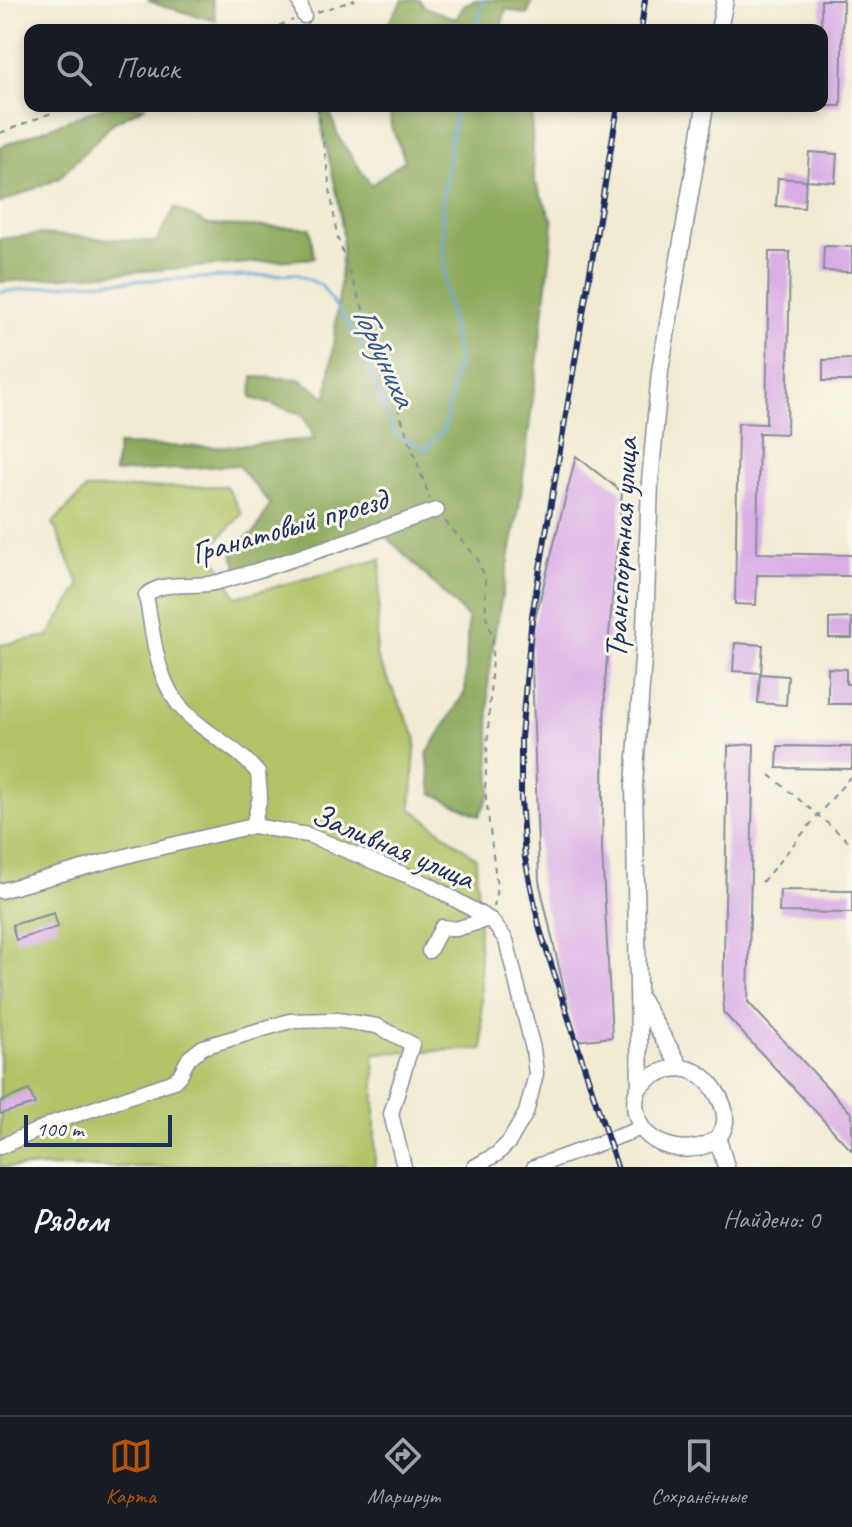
<!DOCTYPE html>
<html lang="ru">
<meta charset="utf-8">
<style>
:root{--surface:#171b24;--page:#20242c;--text:#f1f3f6;--muted:#9ea1a6;--line:#363941;--accent:#b45309}
body{margin:0;font-family:Caveat,sans-serif;background:var(--page);color:var(--text)}
.scale{position:absolute;left:24px;bottom:20px;width:148px;box-sizing:border-box;padding-left:8px;border:4px solid #1b2f5e;border-top:0;font-size:22px;line-height:28px;white-space:nowrap;color:#1b2f5e;-webkit-text-stroke:6px #fbf7ec;paint-order:stroke}
.list{margin:0;padding:0;list-style:none}
h2{display:flex;justify-content:space-between;align-items:center;height:104px;margin:0;padding:0 32px;font-size:34px}
h2 small{font-size:26px;font-weight:400;color:var(--muted)}
.icon{flex:none;width:44px;height:44px;fill:none;stroke:currentColor;stroke-width:2;stroke-linecap:round;stroke-linejoin:round}
.map{position:relative;flex:none;width:852px;height:1167px;overflow:hidden}
.search{position:absolute;background:var(--surface);box-shadow:0 4px 12px #0003;left:24px;right:24px;top:24px;height:88px;display:flex;align-items:center;gap:20px;box-sizing:border-box;padding:0 28px;border-radius:16px;color:var(--muted);font-size:30px}
.sheet{height:248px;background:var(--surface)}
nav{display:flex;justify-content:space-around;align-items:center;box-sizing:border-box;height:112px;border-top:2px solid var(--line);background:var(--surface);font-size:22px;color:var(--muted)}
nav a{display:grid;justify-items:center;gap:4px}
nav .on{color:var(--accent)}
.map>svg:first-child{display:block}
.green{fill:#b1c366;stroke:#667962;stroke-width:2}
.forest{fill:#8ca95b;stroke:#546c5c;stroke-width:2}
.lines{fill:none;stroke-linecap:round;stroke-linejoin:round}
.stream{stroke:#66a4d8;stroke-width:3}
.building{fill:#d9ade6}
.minor-casing{stroke:#868d98;stroke-width:17}
.major-casing{stroke:#868d98;stroke-width:19}
.path{stroke:#868d98;stroke-width:2;stroke-dasharray:6 6;stroke-linecap:butt}
.minor{stroke:#fff;stroke-width:14}
.major{stroke:#fff;stroke-width:16}
.rail-casing{stroke:#1b2f5e;stroke-width:6}
.rail{stroke:#fbf7ec;stroke-width:3;stroke-dasharray:9;stroke-linecap:butt}
.labels{text-anchor:middle;dominant-baseline:central;stroke-width:6;stroke-linejoin:round;paint-order:stroke}
.street-label{font-size:32px;fill:#1b2f5e;stroke:#fbf7ec}
.water-label{font-size:34px;font-style:italic;fill:#355889;stroke:#fbf7ec}
</style>
<div class="map">
<svg width="852" height="1167" viewBox="0 0 852 1167">
<rect width="100%" height="100%" fill="#fbf7ec"/>
<filter id="ink" filterUnits="userSpaceOnUse"><feTurbulence type="fractalNoise" baseFrequency=".0125" numOctaves="2"/><feDisplacementMap in="SourceGraphic" scale="16" xChannelSelector="R" yChannelSelector="G"/><feConvolveMatrix kernelMatrix="1 2 1 2 8 2 1 2 1" color-interpolation-filters="sRGB"/></filter>
<filter id="wash" filterUnits="userSpaceOnUse"><feTurbulence type="fractalNoise" baseFrequency=".006" numOctaves="4" result="noise"/><feDisplacementMap in="SourceGraphic" scale="32" xChannelSelector="R" yChannelSelector="G"/><feGaussianBlur stdDeviation="1.8" result="paint"/><feColorMatrix in="noise" values="0 0 0 0 0 0 0 0 0 0 0 0 0 0 0 0 0 1.4 0 .05"/><feComposite in="paint" operator="in"/></filter>
<g filter="url(#wash)">
<rect width="100%" height="100%" fill="#f1ebd3"/>
<path class="green" d="M226,486L242,514L210,548L236,597L381,559L376,656L416,737L411,808L476,858L483,1049L375,1053V1167H0V645L48,636L80,586L53,523L86,489Z"/>
<g class="forest">
<path d="M148,0H212L216,21L159,5Z"/>
<path d="M403,0H419L425,7L456,19L465,4L475,0H532L528,15L506,9L500,30H392L388,23Z"/>
<path d="M105,106H146L113,123L58,179L0,203V147Z"/>
<path d="M321,106H328L339,138L371,185L405,160L391,126L389,106H531L534,180L553,221L551,252L520,502L495,632L488,685L491,792L479,816L432,793L427,754L465,692L468,618L386,536L337,546L240,574L230,548L255,532L270,504L238,465L114,473L118,445L216,447L315,439L302,414L251,398L253,377L299,379L327,397L339,295L343,236L338,198L322,128Z"/>
<path d="M175,208L209,225L310,228L314,258L0,282V239L40,234L156,242Z"/>
</g>
<g class="lines">
<g class="stream">
<path d="M476,30L483,0"/>
<path d="M0,292L81,283L296,274L321,285L356,336L395,434L426,449L444,429L458,361L445,287L442,207L456,106"/>
</g>
</g>
<g id="blocks">
<g class="building">
<path d="M821,0H843L841,106H822Z"/>
<path d="M809,152L837,154L835,182L807,180Z"/>
<path d="M778,178L806,180L804,208L776,206Z"/>
<path d="M824,246L852,247V272L823,271Z"/>
<path d="M769,252H790L787,434L759,433L757,553L852,555V576L757,575L756,605L735,604L738,423L766,424Z"/>
<path d="M852,359V381H823V360Z"/>
<path d="M576,456L622,492L605,681L602,850L612,1037L576,1041L539,881L531,635Z"/>
<path d="M852,618V638H829V619Z"/>
<path d="M735,643L763,645L761,673L733,671Z"/>
<path d="M828,668L846,669V684H852V704H828Z"/>
<path d="M760,674L788,676L786,705L758,703Z"/>
<path d="M754,744L748,1002L852,1114V1151L723,1012L728,746Z"/>
<path d="M778,746L852,747V769L777,768Z"/>
<path d="M780,890L852,891V913L779,912Z"/>
<path d="M54,913L58,927L16,940L12,925Z"/>
<path d="M29,1090L35,1104L0,1114V1102Z"/>
</g>
</g>
</g>
<g filter="url(#ink)">
<use href="#blocks" fill-opacity="0" stroke="#868d98" stroke-width="2"/>
<g class="lines">
<g class="minor-casing">
<g id="minor">
<path d="M299,0L304,16"/>
<path d="M253,826L260,797L258,773C238,748 208,735 186,713C155,682 154,636 146,595C165,579 196,589 218,582C292,562 364,534 437,510"/>
<path d="M0,891L137,853L253,826L308,835L428,884L491,920L506,940L533,1049L536,1074L526,1113L509,1142L497,1154L474,1167"/>
<path d="M429,951L442,927L456,929L489,919"/>
<path d="M0,1147L58,1121L174,1081L180,1075L189,1058L203,1047L290,1021L337,1020L377,1026L412,1044L391,1114L404,1167"/>
<path d="M534,1167L642,1128"/>
</g>
</g>
<g class="major-casing">
<g id="major">
<path d="M719,30L725,0"/>
<path d="M641,1000L681,1068"/>
<path d="M640,1086C664,1064 694,1060 714,1089C756,1150 668,1167 641,1127C635,1113 632,1100 640,1086L634,785L645,630L650,482L660,371L705,106"/>
<path d="M719,1143L726,1167"/>
</g>
</g>
<g class="path">
<path d="M317,12L355,0"/>
<path d="M268,30L293,20"/>
<path d="M318,106L337,236L430,499"/>
<path d="M0,133L69,106"/>
<path d="M445,521L477,558L485,577L486,616L493,638L485,790L497,887L494,907"/>
<path d="M770,775L852,844"/>
<path d="M762,882L850,777"/>
</g>
<use href="#minor" class="minor"/>
<use href="#major" class="major"/>
<g class="rail-casing">
<g id="rail">
<path d="M641,30L645,0"/>
<path d="M617,1167L540,930L525,858L521,799V738L532,616L618,106"/>
</g>
</g>
<use href="#rail" class="rail"/>
</g>
</g>
<g class="labels">
<g class="street-label">
<text transform="translate(289 526) rotate(-16)">Гранатовый проезд</text>
<text transform="translate(621 548) rotate(-87)">Транспортная улица</text>
<text transform="translate(393 846) rotate(23)">Заливная улица</text>
</g>
<g class="water-label">
<text transform="translate(385 356) rotate(65)">Горбуниха</text>
</g>
</g>
</svg>
<div class="scale">100 m</div>
<div class="search"><svg class="icon" aria-label="search" viewBox="0 0 24 24"><circle cx="10" cy="10" r="6"/><path d="M15 15l6 6"/></svg>Поиск</div>
</div>
<section class="sheet">
<h2>Рядом<small>Найдено: 0</small></h2>
<ul class="list">
</ul>
</section>
<nav>
<a class="on"><svg class="icon" aria-label="map" viewBox="0 0 24 24"><path d="M3 6l6-2 6 2 6-2v14l-6 2-6-2-6 2zM9 4v14M15 6v14"/></svg>Карта</a>
<a><svg class="icon" aria-label="directions" viewBox="0 0 24 24"><path d="M12 3l9 9-9 9-9-9zM9 14v-3h6M13 9l2 2-2 2"/></svg>Маршрут</a>
<a><svg class="icon" aria-label="saved" viewBox="0 0 24 24"><path d="M7 4h10v16l-5-4-5 4z"/></svg>Сохранённые</a>
</nav>
